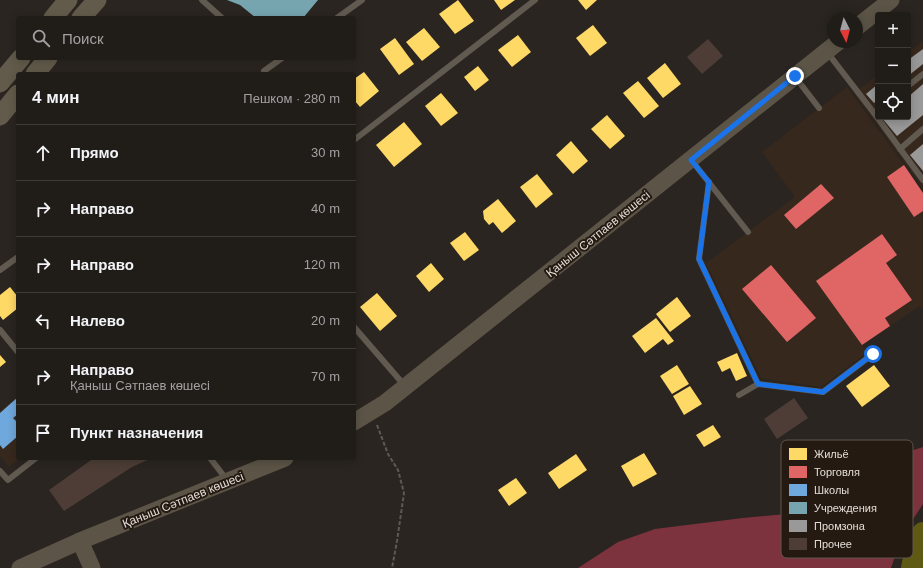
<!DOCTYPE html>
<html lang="ru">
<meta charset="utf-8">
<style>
:root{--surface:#201c18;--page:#282521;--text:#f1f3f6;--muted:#a2a1a2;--line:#3d3a37}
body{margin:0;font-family:Arial,sans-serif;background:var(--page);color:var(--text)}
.controls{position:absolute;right:12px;top:12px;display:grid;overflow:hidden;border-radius:4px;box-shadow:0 2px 10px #0003}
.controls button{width:36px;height:36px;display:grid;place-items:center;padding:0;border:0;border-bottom:1px solid var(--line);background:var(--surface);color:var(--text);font:20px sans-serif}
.compass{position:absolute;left:827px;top:12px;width:36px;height:36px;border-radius:50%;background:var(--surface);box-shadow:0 2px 10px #0003;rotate:174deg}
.stop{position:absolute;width:12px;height:12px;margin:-9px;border:3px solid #1a73e8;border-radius:50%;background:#fff}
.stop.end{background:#1a73e8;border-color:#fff;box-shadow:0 1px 4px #0008}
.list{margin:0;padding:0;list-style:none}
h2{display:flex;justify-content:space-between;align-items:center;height:52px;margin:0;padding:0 16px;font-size:17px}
h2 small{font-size:13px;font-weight:400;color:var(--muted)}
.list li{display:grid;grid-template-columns:26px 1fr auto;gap:12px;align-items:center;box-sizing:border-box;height:56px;padding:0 16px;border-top:1px solid var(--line)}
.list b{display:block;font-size:15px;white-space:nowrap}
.list p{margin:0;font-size:13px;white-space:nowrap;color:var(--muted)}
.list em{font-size:13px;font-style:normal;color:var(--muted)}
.icon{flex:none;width:22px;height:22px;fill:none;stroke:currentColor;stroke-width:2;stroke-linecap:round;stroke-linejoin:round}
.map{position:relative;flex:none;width:923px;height:568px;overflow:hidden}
.search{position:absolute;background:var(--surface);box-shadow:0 2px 10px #0003;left:16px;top:16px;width:340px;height:44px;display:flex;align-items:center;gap:10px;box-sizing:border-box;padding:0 14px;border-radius:4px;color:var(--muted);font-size:15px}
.panel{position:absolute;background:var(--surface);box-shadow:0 2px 10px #0003;left:16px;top:72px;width:340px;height:388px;border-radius:4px}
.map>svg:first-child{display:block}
.built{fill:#37281d}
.forest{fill:#7c333e}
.homes{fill:#ffd966}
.shops{fill:#e06666}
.schools{fill:#6fa8dc}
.public{fill:#76a5af}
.industry{fill:#999}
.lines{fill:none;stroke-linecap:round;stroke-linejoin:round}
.river{stroke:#5e5a14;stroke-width:22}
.building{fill:#4d3d36}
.path{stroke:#5e5951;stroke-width:2;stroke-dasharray:4 2;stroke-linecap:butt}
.lane{stroke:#615a51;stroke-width:6}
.secondary{stroke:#5b5447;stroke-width:17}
.primary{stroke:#625b4b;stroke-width:19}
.route{stroke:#1a73e8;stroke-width:5}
.labels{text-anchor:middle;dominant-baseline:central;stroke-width:4;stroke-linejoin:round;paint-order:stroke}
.street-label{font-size:12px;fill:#e4ddd7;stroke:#241a12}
.key{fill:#241a12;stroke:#5e544d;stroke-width:1}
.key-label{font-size:11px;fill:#e4ddd7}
</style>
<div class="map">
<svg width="923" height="568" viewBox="0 0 923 568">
<rect width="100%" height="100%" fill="#2a2520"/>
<g class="built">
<path d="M923,41V188L854,93L878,75V117H908V52Z"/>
<path d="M847,87L904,165L923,193V309L920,306L862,345L868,352L821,387L761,378L706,263L795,197L762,152Z"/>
<path d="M18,396V458H20L9,467L0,456V411Z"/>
</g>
<path class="forest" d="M923,447V504L902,536L891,568H578L618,542L655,529L743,518L786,514L836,490L874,463Z"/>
<g class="homes">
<path d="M458,0L474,21L455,34L439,14Z"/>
<path d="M494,0H515L501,10Z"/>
<path d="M578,0H597L586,10Z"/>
<path d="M593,25L607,43L590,56L576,38Z"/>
<path d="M424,28L440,47L422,61L406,42Z"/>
<path d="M518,35L531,52L512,67L498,50Z"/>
<path d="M395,38L414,64L399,75L380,49Z"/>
<path d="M665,63L681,84L663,98L647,78Z"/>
<path d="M478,66L489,80L475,91L464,77Z"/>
<path d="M364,72L379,91L360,107L354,100V79Z"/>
<path d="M638,81L659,106L644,118L623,93Z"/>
<path d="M441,93L458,113L441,126L425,106Z"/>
<path d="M607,115L625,136L610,149L591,129Z"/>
<path d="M404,122L422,144L394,167L376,145Z"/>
<path d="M571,141L588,161L573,174L556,155Z"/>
<path d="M537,174L553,194L536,208L520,187Z"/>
<path d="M498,199L516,221L502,233L493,222L489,225L484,219L483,211Z"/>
<path d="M465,232L479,250L464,261L450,243Z"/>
<path d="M431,263L444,279L429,292L416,276Z"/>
<path d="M10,287L18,297V308L3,320L0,316V295Z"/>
<path d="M377,293L397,316L380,331L360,307Z"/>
<path d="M677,297L691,316L670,332L656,314Z"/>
<path d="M656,318L674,341L668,345L663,339L645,353L632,336Z"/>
<path d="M737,353L747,376L736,381L730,368L722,372L717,362Z"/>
<path d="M0,355L6,362L0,367Z"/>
<path d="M677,365L689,384L672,394L660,376Z"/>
<path d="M874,365L890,386L862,407L846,386Z"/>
<path d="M690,386L702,404L684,415L673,396Z"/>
<path d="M713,425L721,437L704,447L696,435Z"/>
<path d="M644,453L657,474L633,487L621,466Z"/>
<path d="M576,454L587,470L559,489L548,473Z"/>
<path d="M516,478L527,493L509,506L498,490Z"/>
</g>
<g class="shops">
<path d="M904,165L923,193V211L914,217L887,177Z"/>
<path d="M821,184L834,198L796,229L784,215Z"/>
<path d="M882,234L897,255L886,263L912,300L885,318L890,326L862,345L816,281Z"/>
<path d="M771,265L816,318L787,342L742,289Z"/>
</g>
<path class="schools" d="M18,397V414L13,418L18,423V436L3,449L0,445V413Z"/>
<path class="public" d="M227,0H318L303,18H256L240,5Z"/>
<g class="industry">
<path d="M923,49V64L908,76V60Z"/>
<path d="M878,84V100L874,103L866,94Z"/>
<path d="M923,84V115L897,136L882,118L884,117H908V97Z"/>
<path d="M923,144V171L910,155Z"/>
</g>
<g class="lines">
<path class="river" d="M912,568L918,538L923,533"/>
</g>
<g class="building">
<path d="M708,39L723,56L702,74L687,57Z"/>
<path d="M794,398L808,418L777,439L764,419Z"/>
<path d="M94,458H152L132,467L64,511L49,490Z"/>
</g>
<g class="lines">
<path class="path" d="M377,425L388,454L398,470L404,493L397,541L392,568"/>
<g class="lane">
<path d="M202,0L222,18"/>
<path d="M337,18L362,0"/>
<path d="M827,52L874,113"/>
<path d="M264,71L282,58"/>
<path d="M796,78L819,108"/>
<path d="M908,86L923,74"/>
<path d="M878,110L874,113L923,180"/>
<path d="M354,140L535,0"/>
<path d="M900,149L923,129"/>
<path d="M692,161L748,232"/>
<path d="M709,182L699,259L758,384L823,392L873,354"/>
<path d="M0,270L18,257"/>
<path d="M354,327L405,386"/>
<path d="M0,330L18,352"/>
<path d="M739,395L758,384"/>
<path d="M210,458L227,480"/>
<path d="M0,471L8,480L36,458"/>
</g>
<g class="secondary">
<path d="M857,27L891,0"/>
<path d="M354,422L385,403L838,42"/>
<path d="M80,541L285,458"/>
<path d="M20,568L80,541L92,568"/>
</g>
<g class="primary">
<path d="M53,18L68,0"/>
<path d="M81,18L97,0"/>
<path d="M35,74L48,58"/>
<path d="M0,83L21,58"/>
<path d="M0,116L18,94"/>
</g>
</g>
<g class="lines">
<path class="route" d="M795,76L691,160L709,182L699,259L758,384L823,392L873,354"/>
</g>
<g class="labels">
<g class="street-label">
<text transform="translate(598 234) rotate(-39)">Қаныш Сәтпаев көшесі</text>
<text transform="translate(183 500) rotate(-22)">Қаныш Сәтпаев көшесі</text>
</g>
</g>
<rect x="781" y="440" width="132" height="118" rx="6" class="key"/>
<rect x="789" y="448" width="18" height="12" fill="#ffd966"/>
<rect x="789" y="466" width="18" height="12" fill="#e06666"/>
<rect x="789" y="484" width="18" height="12" fill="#6fa8dc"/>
<rect x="789" y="502" width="18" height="12" fill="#76a5af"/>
<rect x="789" y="520" width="18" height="12" fill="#999"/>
<rect x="789" y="538" width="18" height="12" fill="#4d3d36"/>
<g class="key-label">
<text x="814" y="458">Жильё</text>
<text x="814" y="476">Торговля</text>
<text x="814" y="494">Школы</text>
<text x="814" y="512">Учреждения</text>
<text x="814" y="530">Промзона</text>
<text x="814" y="548">Прочее</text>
</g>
</svg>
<div class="controls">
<button>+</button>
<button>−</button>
<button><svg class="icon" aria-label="locate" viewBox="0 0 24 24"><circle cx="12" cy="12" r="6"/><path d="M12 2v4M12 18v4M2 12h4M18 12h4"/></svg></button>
</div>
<svg class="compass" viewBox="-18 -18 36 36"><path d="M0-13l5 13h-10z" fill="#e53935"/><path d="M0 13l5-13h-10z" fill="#a2a1a2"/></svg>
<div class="stop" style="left:873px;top:354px"></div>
<div class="stop end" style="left:795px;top:76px"></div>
<div class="search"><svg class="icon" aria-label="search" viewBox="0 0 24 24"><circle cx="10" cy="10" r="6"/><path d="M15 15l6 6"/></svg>Поиск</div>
<section class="panel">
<h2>4 мин<small>Пешком · 280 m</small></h2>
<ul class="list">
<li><svg class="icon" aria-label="ahead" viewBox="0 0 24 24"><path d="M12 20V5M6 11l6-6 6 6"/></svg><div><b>Прямо</b></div><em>30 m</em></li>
<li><svg class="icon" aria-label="right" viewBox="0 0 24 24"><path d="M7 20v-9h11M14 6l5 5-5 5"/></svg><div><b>Направо</b></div><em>40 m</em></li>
<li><svg class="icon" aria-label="right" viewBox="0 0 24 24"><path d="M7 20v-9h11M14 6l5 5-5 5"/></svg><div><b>Направо</b></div><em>120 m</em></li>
<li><svg class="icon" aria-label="left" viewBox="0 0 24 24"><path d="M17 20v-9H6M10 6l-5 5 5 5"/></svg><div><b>Налево</b></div><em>20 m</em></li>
<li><svg class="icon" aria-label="right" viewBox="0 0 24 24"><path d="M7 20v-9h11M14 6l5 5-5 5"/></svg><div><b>Направо</b><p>Қаныш Сәтпаев көшесі</p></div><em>70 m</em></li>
<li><svg class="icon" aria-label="arrive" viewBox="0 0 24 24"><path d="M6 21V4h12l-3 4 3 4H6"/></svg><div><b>Пункт назначения</b></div></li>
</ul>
</section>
</div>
